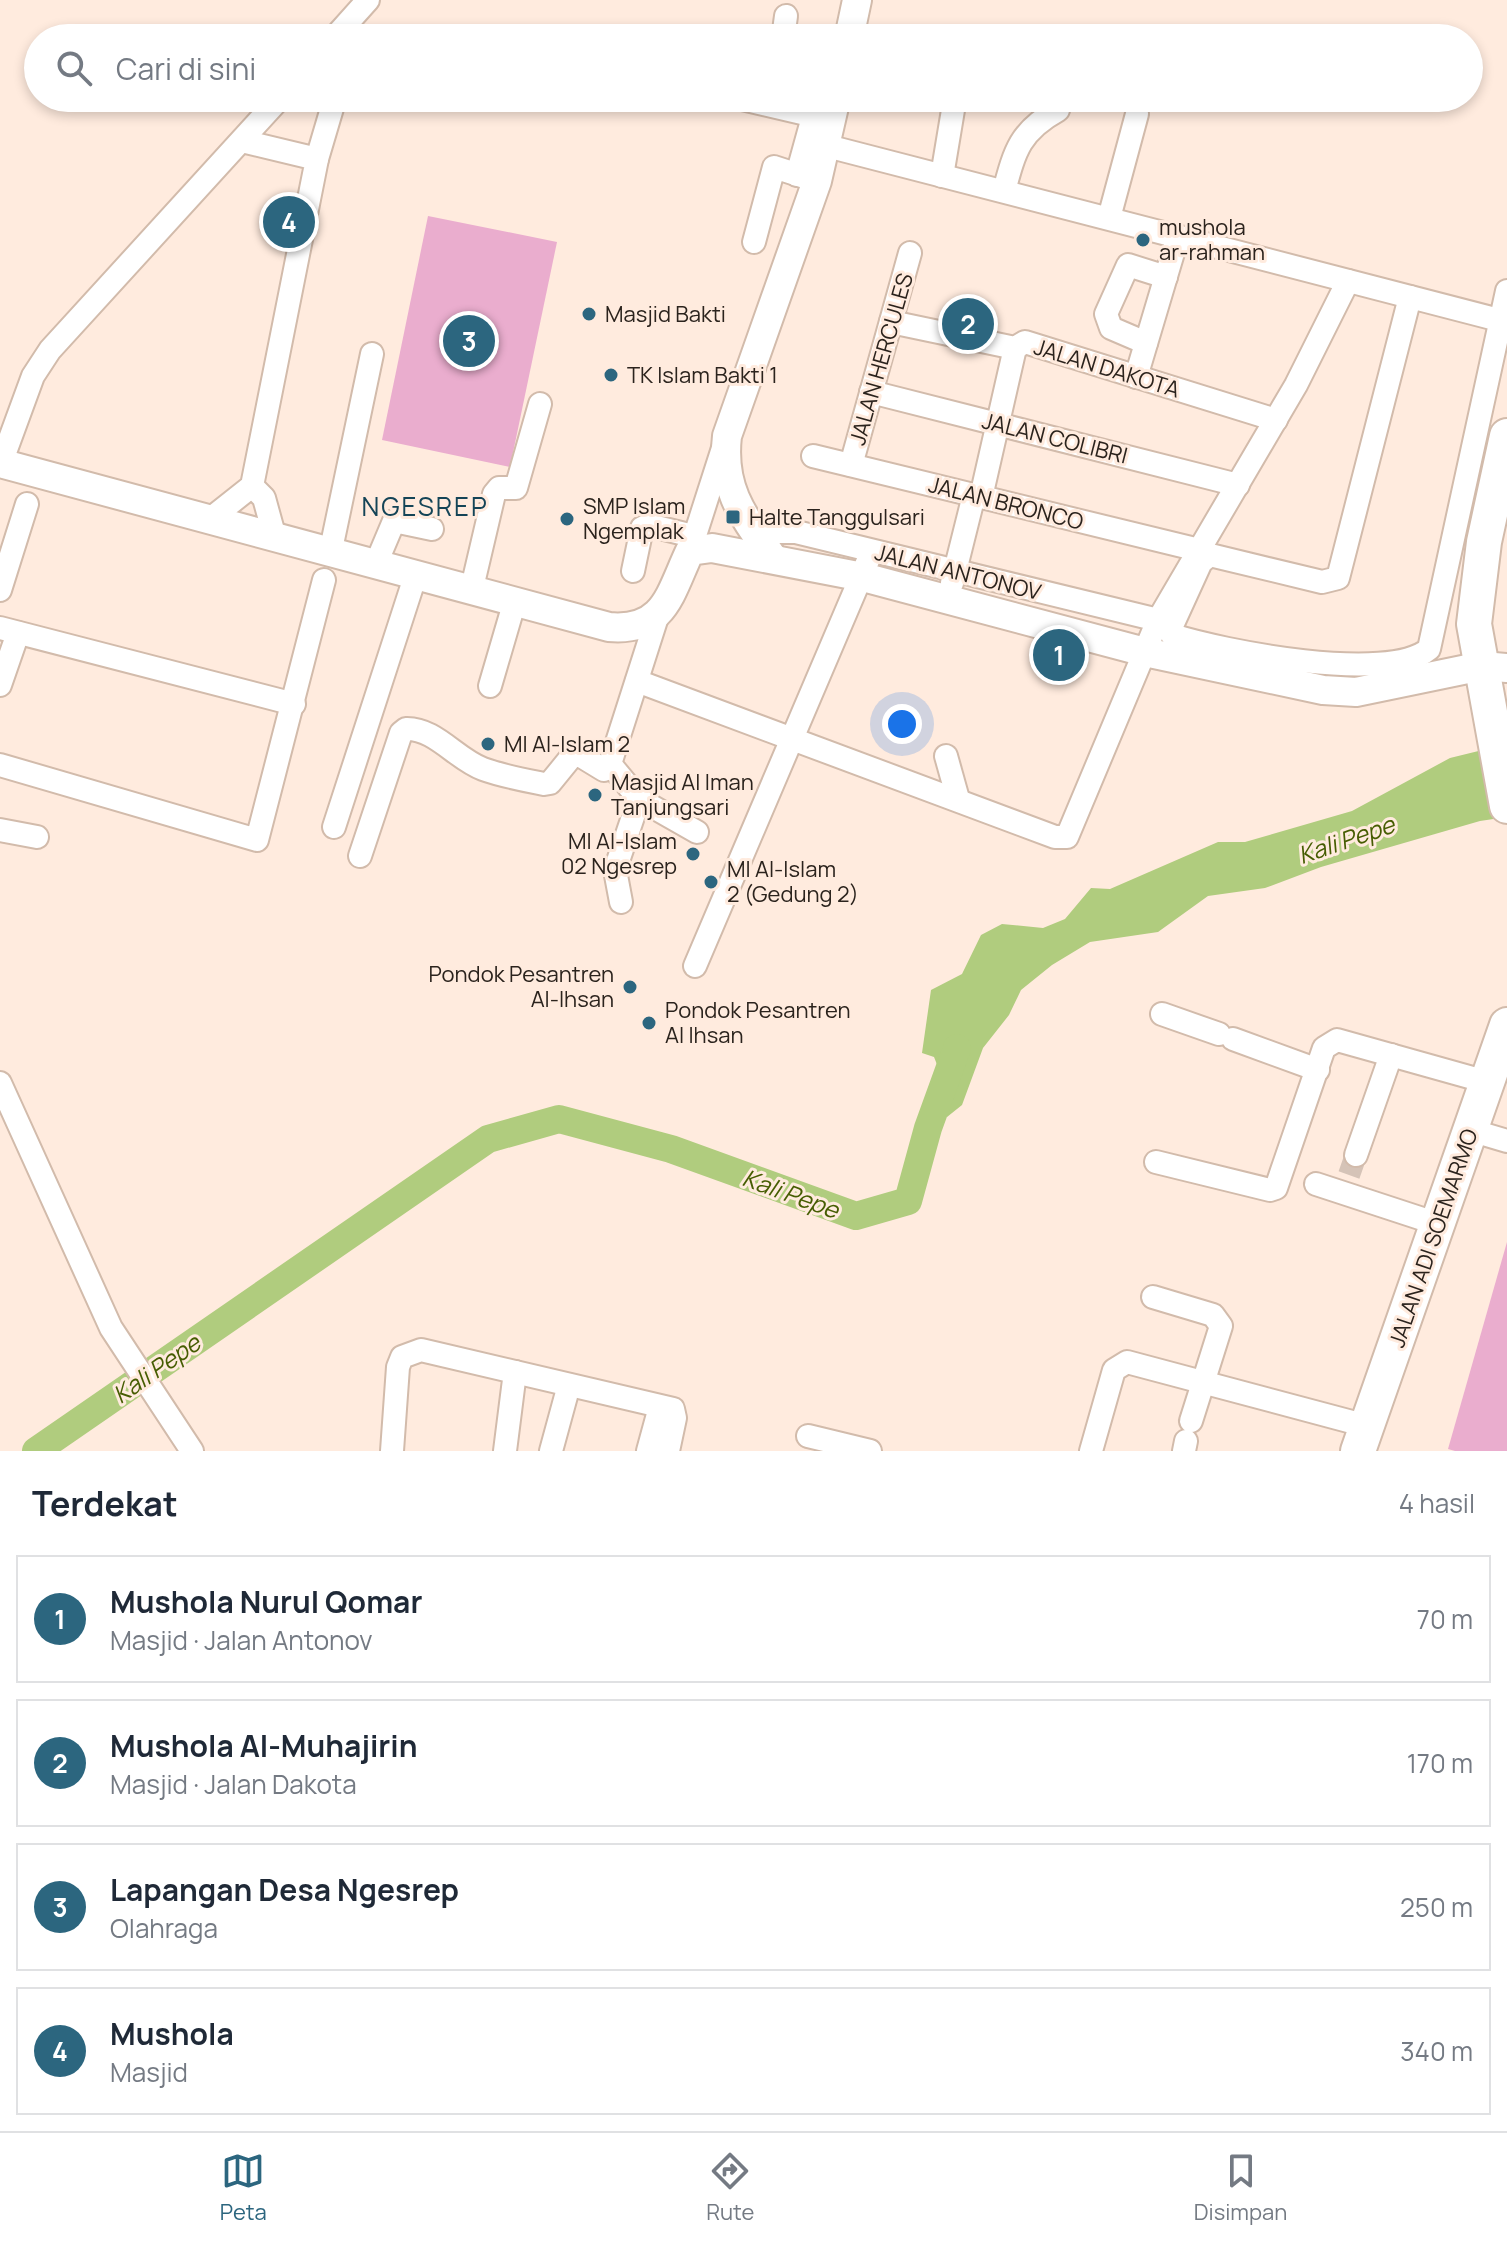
<!DOCTYPE html>
<html lang="id">
<meta charset="utf-8">
<style>
:root{--surface:#fff;--page:#f6f6f7;--text:#1f2937;--muted:#747a83;--line:#e0e1e3;--accent:#2c667f}
body{margin:0;font-family:Manrope,sans-serif;background:var(--page);color:var(--text)}
.you{position:absolute;left:902px;top:724px;width:28px;height:28px;margin:-20px;border:6px solid #fff;border-radius:50%;background:#1a73e8;box-shadow:0 0 0 12px #1a73e833}
.badge{display:grid;place-items:center;width:52px;height:52px;border-radius:50%;background:var(--accent);color:#fff;font-size:26px;font-weight:700}
.pin{position:absolute;translate:-50% -50%;border:4px solid #fff;box-shadow:0 2px 8px #0006}
.list{margin:0;padding:0;list-style:none}
h2{display:flex;justify-content:space-between;align-items:center;height:104px;margin:0;padding:0 32px;font-size:34px}
h2 small{font-size:26px;font-weight:400;color:var(--muted)}
.list li{display:grid;grid-template-columns:52px 1fr auto;gap:24px;align-items:center;box-sizing:border-box;height:128px;margin:0 16px 16px;padding:0 16px;border:2px solid var(--line);border-radius:0px}
.list b{display:block;font-size:30px;white-space:nowrap}
.list p{margin:0;font-size:26px;white-space:nowrap;color:var(--muted)}
.list em{font-size:26px;font-style:normal;color:var(--muted)}
.icon{flex:none;width:44px;height:44px;fill:none;stroke:currentColor;stroke-width:2;stroke-linecap:round;stroke-linejoin:round}
.map{position:relative;flex:none;width:1507px;height:1451px;overflow:hidden}
.search{position:absolute;background:var(--surface);box-shadow:0 4px 12px #0003;left:24px;right:24px;top:24px;height:88px;display:flex;align-items:center;gap:20px;box-sizing:border-box;padding:0 28px;border-radius:44px;color:var(--muted);font-size:30px}
.sheet{height:680px;background:var(--surface)}
nav{display:flex;justify-content:space-around;align-items:center;box-sizing:border-box;height:112px;border-top:2px solid var(--line);background:var(--surface);font-size:22px;color:var(--muted)}
nav a{display:grid;justify-items:center;gap:4px}
nav .on{color:var(--accent)}
.map>svg:first-child{display:block}
.green{fill:#eaadce}
.water{fill:#b0cc7e}
.lines{fill:none;stroke-linecap:round;stroke-linejoin:round}
.river{stroke:#b0cc7e;stroke-width:28}
.minor-tunnel{stroke:#d5c3b7;stroke-width:22;stroke-dasharray:22 11;stroke-linecap:butt}
.minor-casing{stroke:#d2bbab;stroke-width:26}
.major-casing{stroke:#d2bbab;stroke-width:32}
.highway-casing{stroke:#d2bbab;stroke-width:38}
.minor{stroke:#fff;stroke-width:22}
.major{stroke:#fff;stroke-width:28}
.highway{stroke:#fff;stroke-width:34}
.poi-dot{fill:#2c667f;stroke:#ffebde;stroke-width:3}
.labels{text-anchor:middle;dominant-baseline:central;stroke-width:6;stroke-linejoin:round;paint-order:stroke}
.poi-label{font-size:22px;fill:#2b231d;stroke:#ffebde;text-anchor:start}
.street-label{font-size:22px;fill:#2b231d;stroke:#ffebde}
.water-label{font-size:24px;font-style:italic;fill:#465d02;stroke:#ffebde}
.quarter-label{font-size:26px;letter-spacing:2px;fill:#144457;stroke:#ffebde}
</style>
<div class="map">
<svg width="1507" height="1451" viewBox="0 0 1507 1451">
<rect width="100%" height="100%" fill="#ffebde"/>
<g class="green">
<path d="M428,216L557,242L510,467L382,440Z"/>
<path d="M1507,1242V1451H1455L1448,1449Z"/>
</g>
<path class="water" d="M1507,744V817L1480,821L1321,867L1265,888L1208,896L1158,932L1090,942L1052,965L1021,990L1009,1015L983,1048L962,1105L947,1117L944,1082L934,1057L922,1053L931,990L962,974L981,935L1002,924L1043,928L1065,919L1091,888L1110,889L1218,842H1245L1352,811L1450,758Z"/>
<g class="lines">
<path class="river" d="M36,1451L488,1139L559,1119L671,1149L856,1216L908,1201L928,1128L957,1048"/>
<path class="minor-tunnel" d="M1349,1175L1356,1155"/>
<g class="minor-casing">
<g id="minor">
<path d="M334,38L368,0"/>
<path d="M783,38L786,16"/>
<path d="M738,98L832,120"/>
<path d="M827,146L1507,322"/>
<path d="M317,159L335,98"/>
<path d="M797,175L813,117"/>
<path d="M942,176L955,98"/>
<path d="M1004,191C1015,150 1020,131 1058,110"/>
<path d="M1109,218L1137,114"/>
<path d="M754,242L774,167L817,181"/>
<path d="M1410,297L1338,578L1322,582L1210,555L1201,562L1170,630L1172,635C1222,651 1388,684 1429,649L1507,291"/>
<path d="M891,322L1015,348L1025,342L1276,420"/>
<path d="M1146,343L1111,328L1106,314L1128,265L1166,277"/>
<path d="M1136,377L1178,236"/>
<path d="M871,392L1238,485"/>
<path d="M813,456L1199,550"/>
<path d="M851,465L910,253"/>
<path d="M0,466L33,376L50,350L280,98"/>
<path d="M252,486L264,498L275,538"/>
<path d="M981,497L1015,348"/>
<path d="M209,520L252,486L317,159L242,141"/>
<path d="M760,541L776,532H796L1158,620"/>
<path d="M690,551L723,448"/>
<path d="M330,554L372,354"/>
<path d="M375,566L394,521L432,529"/>
<path d="M633,571L642,528L648,525L693,536"/>
<path d="M952,583L974,495"/>
<path d="M0,590L27,504"/>
<path d="M471,592L494,494L499,488H516L540,404"/>
<path d="M658,614L610,764L639,799L697,832"/>
<path d="M0,628L294,704"/>
<path d="M637,681L1055,837H1067L1158,620L1296,385L1348,281"/>
<path d="M0,685L18,633"/>
<path d="M490,686L514,604"/>
<path d="M946,756L958,799"/>
<path d="M0,765L257,840L324,580"/>
<path d="M334,827L415,577"/>
<path d="M0,830L37,837"/>
<path d="M360,856L401,733L406,729C435,728 456,759 483,769C502,776 524,780 544,784L550,783L572,756H581L604,770L611,767"/>
<path d="M621,902L615,870L639,799"/>
<path d="M695,966L872,551"/>
<path d="M1162,1014L1219,1034"/>
<path d="M1233,1039L1318,1070"/>
<path d="M0,1083L111,1328L192,1451"/>
<path d="M1470,1130L1507,1141"/>
<path d="M1356,1155L1391,1055"/>
<path d="M1156,1162L1270,1190L1276,1188L1324,1048L1337,1040L1487,1082"/>
<path d="M1316,1184L1438,1224"/>
<path d="M1153,1297L1213,1315L1221,1326L1191,1421"/>
<path d="M808,1436L870,1451"/>
<path d="M392,1451L398,1367L402,1357L421,1350L673,1409L675,1418L668,1451"/>
<path d="M505,1451L515,1372"/>
<path d="M551,1451L569,1385"/>
<path d="M648,1451L660,1407"/>
<path d="M1091,1451L1114,1370L1127,1362L1367,1426"/>
<path d="M1184,1451L1186,1441"/>
</g>
</g>
<g class="major-casing">
<g id="major">
<path d="M849,38L857,0"/>
<path d="M0,463L609,627C665,632 670,593 690,551L712,548L863,577L1145,652L1323,690L1356,692L1482,666L1507,668"/>
<path d="M773,558C743,516 721,489 727,436L817,181L836,98"/>
</g>
</g>
<g class="highway-casing">
<g id="highway">
<path d="M1507,436L1484,542L1474,624L1507,806"/>
<path d="M1358,1451L1507,1025"/>
</g>
</g>
<use href="#minor" class="minor"/>
<use href="#major" class="major"/>
<use href="#highway" class="highway"/>
</g>
<g class="poi-dot">
<circle cx="1143" cy="240" r="8"/>
<circle cx="589" cy="314" r="8"/>
<circle cx="611" cy="375" r="8"/>
<rect x="725" y="509" width="16" height="16" rx="4"/>
<circle cx="567" cy="519" r="8"/>
<circle cx="488" cy="744" r="8"/>
<circle cx="595" cy="795" r="8"/>
<circle cx="693" cy="854" r="8"/>
<circle cx="711" cy="882" r="8"/>
<circle cx="630" cy="987" r="8"/>
<circle cx="649" cy="1023" r="8"/>
</g>
<g class="labels">
<g class="poi-label">
<text x="1159" y="227">mushola<tspan x="1159" dy="25">ar-rahman</tspan></text>
<text x="605" y="314">Masjid Bakti</text>
<text x="627" y="375">TK Islam Bakti 1</text>
<text x="583" y="506">SMP Islam<tspan x="583" dy="25">Ngemplak</tspan></text>
<text x="749" y="517">Halte Tanggulsari</text>
<text x="504" y="744">MI Al-Islam 2</text>
<text x="611" y="782">Masjid Al Iman<tspan x="611" dy="25">Tanjungsari</tspan></text>
<text x="677" y="841" text-anchor="end">MI Al-Islam<tspan x="677" dy="25">02 Ngesrep</tspan></text>
<text x="727" y="869">MI Al-Islam<tspan x="727" dy="25">2 (Gedung 2)</tspan></text>
<text x="614" y="974" text-anchor="end">Pondok Pesantren<tspan x="614" dy="25">Al-Ihsan</tspan></text>
<text x="665" y="1010">Pondok Pesantren<tspan x="665" dy="25">Al Ihsan</tspan></text>
</g>
<g class="street-label">
<text transform="translate(881 359) rotate(-74)">JALAN HERCULES</text>
<text transform="translate(1107 368) rotate(17)">JALAN DAKOTA</text>
<text transform="translate(1055 438) rotate(14)">JALAN COLIBRI</text>
<text transform="translate(1006 503) rotate(14)">JALAN BRONCO</text>
<text transform="translate(958 572) rotate(14)">JALAN ANTONOV</text>
<text transform="translate(1433 1238) rotate(-71)">JALAN ADI SOEMARMO</text>
</g>
<g class="water-label">
<text transform="translate(1346 839) rotate(-19)">Kali Pepe</text>
<text transform="translate(791 1193) rotate(20)">Kali Pepe</text>
<text transform="translate(156 1368) rotate(-35)">Kali Pepe</text>
</g>
<g class="quarter-label">
<text x="425" y="506">NGESREP</text>
</g>
</g>
</svg>
<div class="you"></div>
<div class="pin badge" style="left:1059px;top:655px">1</div>
<div class="pin badge" style="left:968px;top:324px">2</div>
<div class="pin badge" style="left:469px;top:341px">3</div>
<div class="pin badge" style="left:289px;top:222px">4</div>
<div class="search"><svg class="icon" aria-label="search" viewBox="0 0 24 24"><circle cx="10" cy="10" r="6"/><path d="M15 15l6 6"/></svg>Cari di sini</div>
</div>
<section class="sheet">
<h2>Terdekat<small>4 hasil</small></h2>
<ul class="list">
<li><span class="badge">1</span><div><b>Mushola Nurul Qomar</b><p>Masjid · Jalan Antonov</p></div><em>70 m</em></li>
<li><span class="badge">2</span><div><b>Mushola Al-Muhajirin</b><p>Masjid · Jalan Dakota</p></div><em>170 m</em></li>
<li><span class="badge">3</span><div><b>Lapangan Desa Ngesrep</b><p>Olahraga</p></div><em>250 m</em></li>
<li><span class="badge">4</span><div><b>Mushola</b><p>Masjid</p></div><em>340 m</em></li>
</ul>
</section>
<nav>
<a class="on"><svg class="icon" aria-label="map" viewBox="0 0 24 24"><path d="M3 6l6-2 6 2 6-2v14l-6 2-6-2-6 2zM9 4v14M15 6v14"/></svg>Peta</a>
<a><svg class="icon" aria-label="directions" viewBox="0 0 24 24"><path d="M12 3l9 9-9 9-9-9zM9 14v-3h6M13 9l2 2-2 2"/></svg>Rute</a>
<a><svg class="icon" aria-label="saved" viewBox="0 0 24 24"><path d="M7 4h10v16l-5-4-5 4z"/></svg>Disimpan</a>
</nav>
